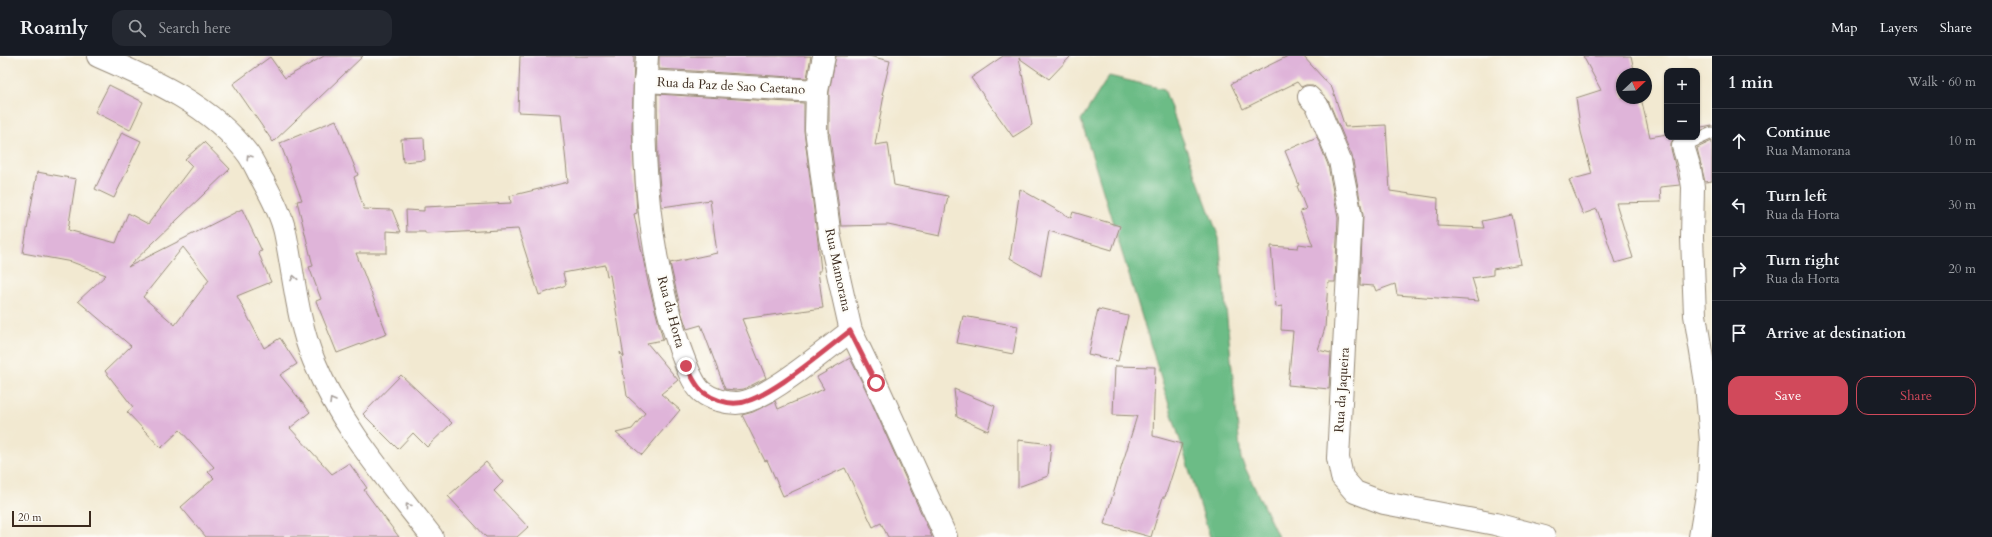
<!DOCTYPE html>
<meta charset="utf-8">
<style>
:root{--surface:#171b24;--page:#242831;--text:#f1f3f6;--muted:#9ea1a6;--line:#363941;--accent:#d1495b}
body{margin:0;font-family:Cardo,serif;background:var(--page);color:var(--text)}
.controls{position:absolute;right:12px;top:12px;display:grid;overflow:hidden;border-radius:8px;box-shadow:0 1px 3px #0004}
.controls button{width:36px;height:36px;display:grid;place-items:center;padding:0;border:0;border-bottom:1px solid var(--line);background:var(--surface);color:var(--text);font:20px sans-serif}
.compass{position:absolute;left:1616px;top:12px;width:36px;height:36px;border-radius:50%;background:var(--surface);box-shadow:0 1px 3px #0004;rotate:67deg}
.scale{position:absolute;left:12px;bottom:10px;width:79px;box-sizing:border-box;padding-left:4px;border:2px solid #3b2a1e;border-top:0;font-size:11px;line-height:14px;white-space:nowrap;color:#3b2a1e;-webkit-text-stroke:3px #fdfcf7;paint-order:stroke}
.stop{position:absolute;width:12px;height:12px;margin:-9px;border:3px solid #d1495b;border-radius:50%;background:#fff}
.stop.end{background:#d1495b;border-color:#fff;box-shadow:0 1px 4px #0008}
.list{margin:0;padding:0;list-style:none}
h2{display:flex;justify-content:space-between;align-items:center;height:52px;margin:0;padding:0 16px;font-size:17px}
h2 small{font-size:13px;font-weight:400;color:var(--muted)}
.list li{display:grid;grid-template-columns:26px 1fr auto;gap:12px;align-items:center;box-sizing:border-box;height:64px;padding:0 16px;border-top:1px solid var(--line)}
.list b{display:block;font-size:15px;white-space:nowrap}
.list p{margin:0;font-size:13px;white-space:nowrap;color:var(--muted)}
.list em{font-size:13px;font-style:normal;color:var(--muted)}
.actions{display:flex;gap:8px;padding:12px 16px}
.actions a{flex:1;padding:9px 0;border:1px solid var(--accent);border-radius:12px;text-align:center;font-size:14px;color:var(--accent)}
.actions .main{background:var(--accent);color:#fff}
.icon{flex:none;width:22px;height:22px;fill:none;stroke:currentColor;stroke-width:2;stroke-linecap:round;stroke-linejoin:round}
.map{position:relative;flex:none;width:1712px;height:481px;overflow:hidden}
header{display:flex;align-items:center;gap:24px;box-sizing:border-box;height:56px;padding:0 20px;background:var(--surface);border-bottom:1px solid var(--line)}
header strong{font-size:19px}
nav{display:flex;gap:22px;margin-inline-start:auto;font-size:14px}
.search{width:280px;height:36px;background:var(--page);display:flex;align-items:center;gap:10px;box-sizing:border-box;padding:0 14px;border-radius:12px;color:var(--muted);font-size:15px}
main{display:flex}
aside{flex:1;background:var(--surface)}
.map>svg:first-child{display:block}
.forest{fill:#6cbc86;stroke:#547352}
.building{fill:#dfb4d9;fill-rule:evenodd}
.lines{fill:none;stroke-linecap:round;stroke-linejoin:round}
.lane-casing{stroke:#968a78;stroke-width:13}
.street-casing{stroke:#968a78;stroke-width:24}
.secondary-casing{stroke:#968a78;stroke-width:24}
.lane{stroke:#fff;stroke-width:11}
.street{stroke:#fff;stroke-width:22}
.secondary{stroke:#fff;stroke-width:22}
.oneway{stroke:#a79f9a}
.route{stroke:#d1495b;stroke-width:5}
.labels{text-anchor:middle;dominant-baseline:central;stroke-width:4;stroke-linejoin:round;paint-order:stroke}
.street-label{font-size:13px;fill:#3b2a1e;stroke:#fdfcf7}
</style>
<header>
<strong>Roamly</strong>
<div class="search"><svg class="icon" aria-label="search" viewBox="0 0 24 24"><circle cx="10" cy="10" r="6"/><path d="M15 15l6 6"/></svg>Search here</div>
<nav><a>Map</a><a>Layers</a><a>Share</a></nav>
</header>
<main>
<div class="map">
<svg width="1712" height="481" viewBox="0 0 1712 481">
<rect width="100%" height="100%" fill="#fdfcf7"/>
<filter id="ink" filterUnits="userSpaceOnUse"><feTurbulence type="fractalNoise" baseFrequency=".025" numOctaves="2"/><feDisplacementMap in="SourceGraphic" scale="8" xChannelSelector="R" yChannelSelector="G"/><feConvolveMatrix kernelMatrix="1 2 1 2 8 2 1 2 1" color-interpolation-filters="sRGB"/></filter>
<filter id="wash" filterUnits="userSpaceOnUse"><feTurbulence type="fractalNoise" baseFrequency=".012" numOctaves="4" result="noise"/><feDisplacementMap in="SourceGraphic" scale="16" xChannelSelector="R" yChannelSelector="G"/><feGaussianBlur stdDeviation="0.9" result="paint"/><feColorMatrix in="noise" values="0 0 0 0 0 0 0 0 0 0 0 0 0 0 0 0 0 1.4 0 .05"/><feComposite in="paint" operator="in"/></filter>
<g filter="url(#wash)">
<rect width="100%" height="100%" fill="#f2e9d1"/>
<path class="forest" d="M1109,20L1164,33L1219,182L1241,403L1278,481H1210L1081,64Z"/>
<g id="blocks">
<g class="building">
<path d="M324,0H363L273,86L233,28L270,1L285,22Z"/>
<path d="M520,0H634L632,73L637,157L634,158L648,226L663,284L647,287L678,324L661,338L680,354L642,399L616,377L632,373L645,357L627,340L620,296L624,301L610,219L607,220L605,209L563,217L566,229L539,239L518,173L425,178V176H407L406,154L424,155V151L511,147L510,140L568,126L561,58L518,56Z"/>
<path d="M659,0H811L807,22L659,13Z"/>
<path d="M836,0H869L890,5L882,39H884L875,89L888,87L894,129L948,140L940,180L888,169L841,170L829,72V36Z"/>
<path d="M1003,0H1071L1049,23L1019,2L1032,69L1013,81L971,22Z"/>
<path d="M1288,0H1303L1332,32L1345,71L1386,69L1390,135L1438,142L1437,170L1484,172L1482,165L1512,159L1521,208L1493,213V219L1472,222L1479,245L1397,239L1395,228L1376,235L1374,230L1360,229L1363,159L1352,100L1328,44L1313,29H1306L1301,31L1297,26L1243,53L1231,28Z"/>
<path d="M1583,0H1631L1635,18H1622V42H1641L1650,81L1667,78V81H1675L1671,87V93L1680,129L1660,131L1661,146L1616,147L1633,202L1615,207L1597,153L1583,158L1569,124L1592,118L1581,76L1576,42L1601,34Z"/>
<path d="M109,29L143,46L130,74L95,56Z"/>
<path d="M657,38L804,47V75L818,186L821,215H818L823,252L742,263L766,322L744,333L735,334L725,333L701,269L687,273L681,255L670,207L717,197L710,144L662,151L658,110Z"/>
<path d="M336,64L358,119L354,121L364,153L392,154L401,176L387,175V197H356L387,278L337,297L316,245L321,243L309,211L313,210L297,145L302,144L280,87Z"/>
<path d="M1712,69V70L1697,76V72Z"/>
<path d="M122,76L141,85L114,142L95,133Z"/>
<path d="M1317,81L1328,109L1338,162L1335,226H1328L1325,272L1318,294L1331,297L1329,333L1288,329L1293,275L1281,274L1282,250L1276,251L1271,190L1298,192L1299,188L1313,190L1300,155L1306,153L1297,130L1299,129L1285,95Z"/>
<path d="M424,82L425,104L403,106L401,83Z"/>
<path d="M1712,85V125L1705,126L1697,92Z"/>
<path d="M204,86L230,113L128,211L242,153L262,195L258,196L271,226L237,240L264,292L280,282L297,308L280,319L310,356L290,372L332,418L349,407L367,432L364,434L399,481H206L181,451L214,422L208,416L214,411L180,374L161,392L127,356L133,351L105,315L131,290L78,245L106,219L72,206L23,197L37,116L76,123L68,174L116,187L128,157L148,168L192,110L185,103ZM183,191L209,224L175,269L143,241Z"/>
<path d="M1020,133L1071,162L1073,156L1120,170L1112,194L1049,175L1041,220L1010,202Z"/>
<path d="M1098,253L1128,260L1118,305L1088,298Z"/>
<path d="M963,260L1018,270L1013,298L957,287Z"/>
<path d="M850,302L865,332L932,481H888L881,467L873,471L845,412L783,440L767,404L765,405L742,359L753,356L775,345L778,353L824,333L817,321Z"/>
<path d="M1115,310L1155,311L1153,380L1182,388L1165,441H1163L1151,481L1104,468L1137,360L1113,359Z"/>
<path d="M401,319L452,367L427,391L413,377L398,393L363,358Z"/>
<path d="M954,333L995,350L988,375L957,361Z"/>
<path d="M1018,384L1051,388L1048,420L1018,431Z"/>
<path d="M486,406L503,426L494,435L528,471L517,481H486L448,440Z"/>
</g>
</g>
</g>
<g filter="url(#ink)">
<use href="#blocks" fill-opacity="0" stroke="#968a78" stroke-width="1"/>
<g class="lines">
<g class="lane-casing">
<path id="lane" d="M1683,90L1712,77"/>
</g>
<g class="street-casing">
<g id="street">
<path d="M647,0C639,94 649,204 680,293C684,304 693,329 702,336C711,343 725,347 736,347C763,348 827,292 851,275"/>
<path d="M824,0L817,35L816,73L830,182L851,275L876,327L946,481"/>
<path d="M645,25L817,35"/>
<path d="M1309,41L1317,49L1340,105L1351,161L1338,402L1342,421L1355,436L1384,447L1495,468L1544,481"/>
<path d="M1683,90L1690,113L1693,131L1692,182L1695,259L1706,327L1711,385L1709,427L1700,481"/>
</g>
</g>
<g class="secondary-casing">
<path id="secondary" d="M98,0C153,24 211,49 248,98C254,106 258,117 263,125C272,141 281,158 285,176C294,219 297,265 314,305C341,371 389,425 432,481"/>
</g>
<use href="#lane" class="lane"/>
<use href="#street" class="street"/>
<use href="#secondary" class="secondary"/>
</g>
<defs><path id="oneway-chevron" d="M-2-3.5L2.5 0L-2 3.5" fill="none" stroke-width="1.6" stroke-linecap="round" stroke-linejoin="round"/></defs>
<g class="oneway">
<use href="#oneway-chevron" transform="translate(249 101) rotate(-124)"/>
<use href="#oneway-chevron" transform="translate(294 222) rotate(-101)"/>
<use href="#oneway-chevron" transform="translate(332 345) rotate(-121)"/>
<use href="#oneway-chevron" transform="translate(408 450) rotate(-128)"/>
</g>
</g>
<g class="lines" filter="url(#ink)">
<path class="route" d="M686,310C691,318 696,331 703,336C712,343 726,348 737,347C766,346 826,293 850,275L876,327"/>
</g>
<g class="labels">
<g class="street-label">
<text transform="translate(731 30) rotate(3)">Rua da Paz de Sao Caetano</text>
<text transform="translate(838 214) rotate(78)">Rua Mamorana</text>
<text transform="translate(671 256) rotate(75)">Rua da Horta</text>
<text transform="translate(1342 334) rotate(-86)">Rua da Jaqueira</text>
</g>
</g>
</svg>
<div class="controls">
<button>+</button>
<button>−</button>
</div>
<svg class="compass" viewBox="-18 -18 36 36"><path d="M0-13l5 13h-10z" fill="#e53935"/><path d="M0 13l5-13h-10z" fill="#9ea1a6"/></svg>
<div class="scale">20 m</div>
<div class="stop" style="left:876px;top:327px"></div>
<div class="stop end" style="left:686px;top:310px"></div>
</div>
<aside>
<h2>1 min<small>Walk · 60 m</small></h2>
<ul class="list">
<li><svg class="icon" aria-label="ahead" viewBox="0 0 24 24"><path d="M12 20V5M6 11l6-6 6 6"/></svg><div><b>Continue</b><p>Rua Mamorana</p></div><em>10 m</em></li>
<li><svg class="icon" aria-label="left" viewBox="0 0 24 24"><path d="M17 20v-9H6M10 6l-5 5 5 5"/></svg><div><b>Turn left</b><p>Rua da Horta</p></div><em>30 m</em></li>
<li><svg class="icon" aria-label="right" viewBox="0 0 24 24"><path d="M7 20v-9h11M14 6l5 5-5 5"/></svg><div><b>Turn right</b><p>Rua da Horta</p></div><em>20 m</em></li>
<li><svg class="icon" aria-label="arrive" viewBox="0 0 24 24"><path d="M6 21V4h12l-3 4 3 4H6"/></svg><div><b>Arrive at destination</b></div></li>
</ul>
<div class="actions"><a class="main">Save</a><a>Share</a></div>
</aside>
</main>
